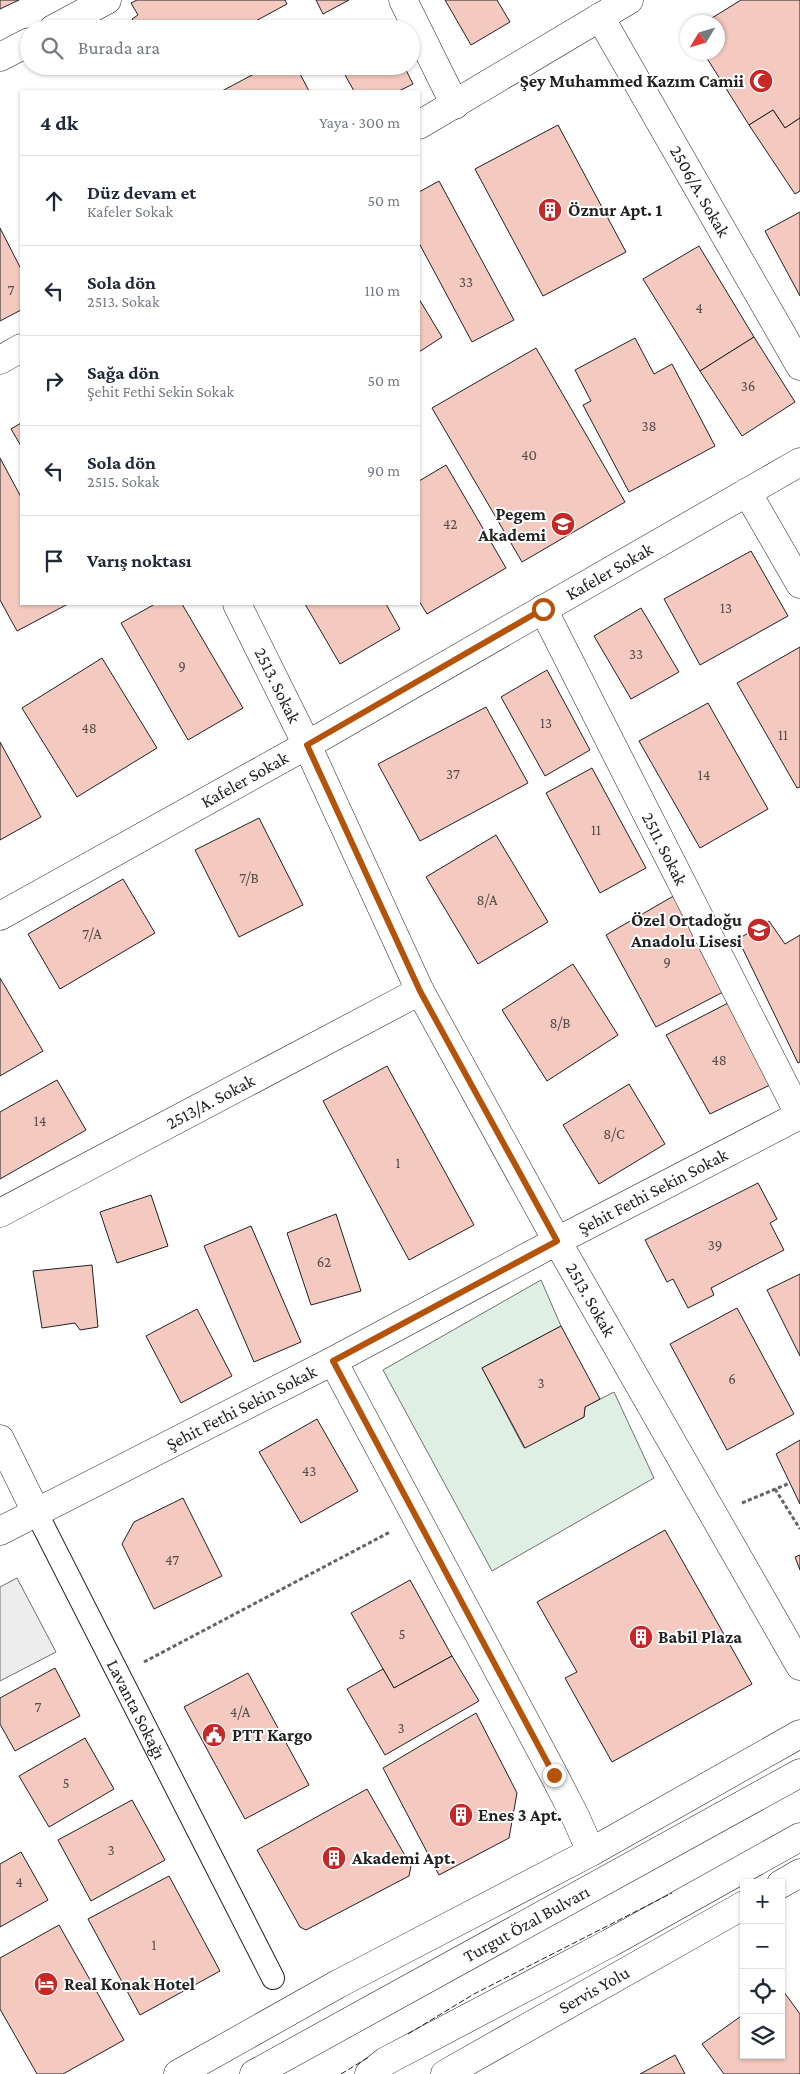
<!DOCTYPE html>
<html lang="tr">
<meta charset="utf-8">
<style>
:root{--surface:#fff;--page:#f2f2f3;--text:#1f2937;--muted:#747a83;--line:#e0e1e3}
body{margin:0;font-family:"Crimson Pro",serif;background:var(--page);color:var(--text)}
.controls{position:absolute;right:15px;bottom:15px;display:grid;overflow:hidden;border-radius:0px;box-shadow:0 1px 4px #0004}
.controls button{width:45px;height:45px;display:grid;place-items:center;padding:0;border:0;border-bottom:1px solid var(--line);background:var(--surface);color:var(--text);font:25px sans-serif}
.compass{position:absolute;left:680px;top:15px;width:45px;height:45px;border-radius:50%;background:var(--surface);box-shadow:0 1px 4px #0004;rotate:232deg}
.stop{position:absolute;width:15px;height:15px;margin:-11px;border:4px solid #b45309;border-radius:50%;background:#fff}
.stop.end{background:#b45309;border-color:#fff;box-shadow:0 1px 5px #0008}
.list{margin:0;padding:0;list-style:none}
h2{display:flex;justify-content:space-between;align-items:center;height:65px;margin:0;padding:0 20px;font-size:21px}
h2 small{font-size:16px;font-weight:400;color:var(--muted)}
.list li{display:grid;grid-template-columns:32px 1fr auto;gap:15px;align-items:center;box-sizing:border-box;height:90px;padding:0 20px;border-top:1px solid var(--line)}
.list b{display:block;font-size:19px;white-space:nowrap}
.list p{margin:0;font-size:16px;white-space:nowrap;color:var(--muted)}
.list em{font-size:16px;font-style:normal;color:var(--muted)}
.icon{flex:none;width:28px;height:28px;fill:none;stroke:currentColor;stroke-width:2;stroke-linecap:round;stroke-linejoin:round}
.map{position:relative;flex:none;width:800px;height:2074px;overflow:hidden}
.search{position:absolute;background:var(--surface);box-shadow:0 1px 4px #0004;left:20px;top:20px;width:400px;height:55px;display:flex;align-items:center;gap:12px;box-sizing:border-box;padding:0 18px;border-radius:28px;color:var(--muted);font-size:19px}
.panel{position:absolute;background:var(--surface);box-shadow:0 1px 4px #0004;left:20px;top:90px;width:400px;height:515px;border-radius:0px}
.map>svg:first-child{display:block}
.green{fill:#e0efe3;stroke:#6f6f6f}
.parking{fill:#ededed;stroke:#6f6f6f}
.building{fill:#f3c9c0;stroke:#222}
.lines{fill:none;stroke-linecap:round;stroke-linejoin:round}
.pedestrian-casing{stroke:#222;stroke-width:24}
.minor-casing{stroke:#222;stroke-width:29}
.tertiary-casing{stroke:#222;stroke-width:29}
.primary-casing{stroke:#222;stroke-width:29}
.path{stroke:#646464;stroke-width:3;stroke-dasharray:4 2.5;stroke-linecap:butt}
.pedestrian{stroke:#fff;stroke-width:22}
.minor{stroke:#fff;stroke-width:28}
.tertiary{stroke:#fff;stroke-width:28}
.primary{stroke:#fff;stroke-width:28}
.fence{stroke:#222;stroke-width:1;stroke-dasharray:6 2.5;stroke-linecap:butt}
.route{stroke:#b45309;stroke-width:6}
.labels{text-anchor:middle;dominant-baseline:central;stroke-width:4;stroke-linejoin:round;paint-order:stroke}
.number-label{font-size:15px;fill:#564c4a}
.poi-label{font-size:18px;font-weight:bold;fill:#222;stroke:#fff;text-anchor:start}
.street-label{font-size:18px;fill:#222;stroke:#fff}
</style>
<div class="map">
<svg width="800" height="2074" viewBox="0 0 800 2074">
<rect width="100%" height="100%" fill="#fff"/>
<path class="green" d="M541,1280L561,1326L482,1368L524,1448L584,1417L585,1407L614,1392L654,1478L492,1571L383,1370Z"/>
<path class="parking" d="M17,1578L56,1652L0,1681V1587Z"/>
<g class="building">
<path d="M0,0H19L0,9Z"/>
<path d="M137,0H285L287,4L241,29H137L132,19L138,15L131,3Z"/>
<path d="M316,0H349L323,14Z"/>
<path d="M445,0H497L510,22L471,45Z"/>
<path d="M741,0H800V118L785,128L773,110L749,125L703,52H718V22L707,21Z"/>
<path d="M269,66H296L309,91H222Z"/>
<path d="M340,66H404L413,84L399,91H354Z"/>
<path d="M773,110L785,128L800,118V191L795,194L749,125Z"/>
<path d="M558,125L626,252L543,296L475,169Z"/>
<path d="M439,181L514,320L472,342L419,243V192Z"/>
<path d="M800,212V296L765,231Z"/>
<path d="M0,228L21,269V310L0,321Z"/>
<path d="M699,246L754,337L700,371L643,279Z"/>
<path d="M419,299L442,337L419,352Z"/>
<path d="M754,337L795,402L742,436L700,371Z"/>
<path d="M635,338L654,374L672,364L715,446L629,492L583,405L591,401L575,370Z"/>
<path d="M536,348L625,502L522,562L432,408Z"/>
<path d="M21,423V446L11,429Z"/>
<path d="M0,458L21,497V604H68L17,631L0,600Z"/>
<path d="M446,465L506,568L427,614L419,601V481Z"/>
<path d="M751,551L788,616L700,665L664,599Z"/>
<path d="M155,604H182L243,708L188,740L121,623Z"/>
<path d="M305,604H386L400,629L340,664Z"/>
<path d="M641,608L679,672L631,699L594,636Z"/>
<path d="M800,647V787L797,788L737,683Z"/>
<path d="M102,658L157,748L77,797L22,708Z"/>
<path d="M547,670L590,750L545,776L501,697Z"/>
<path d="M708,703L768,809L700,848L639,741Z"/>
<path d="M486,707L528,783L420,841L378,764Z"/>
<path d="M0,742L41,817L0,840Z"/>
<path d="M592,768L646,868L600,893L546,793Z"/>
<path d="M259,818L303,905L239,937L195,850Z"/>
<path d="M496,835L548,922L478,964L426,877Z"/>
<path d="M123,879L155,933L60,989L28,934Z"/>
<path d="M677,894L727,990L656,1027L606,935Z"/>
<path d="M769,921L785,944L800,935V1062L798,1063L738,939Z"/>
<path d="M573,964L618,1035L547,1081L502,1010Z"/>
<path d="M0,978L43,1051L0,1076Z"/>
<path d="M730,1002L772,1084L710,1114L666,1035Z"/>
<path d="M387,1066L474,1225L409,1260L323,1101Z"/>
<path d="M57,1080L86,1130L0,1179V1112Z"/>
<path d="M629,1084L665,1144L599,1184L563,1125Z"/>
<path d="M758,1183L777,1219L770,1223L784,1250L711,1288L714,1295L688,1308L673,1279L667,1282L645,1240Z"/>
<path d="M151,1195L168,1246L117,1263L100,1212Z"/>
<path d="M336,1214L361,1291L311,1305L287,1233Z"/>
<path d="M251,1226L301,1342L254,1362L204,1246Z"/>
<path d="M92,1265L98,1327L80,1330L75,1323L42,1328L33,1271Z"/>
<path d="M800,1274V1356L767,1290Z"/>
<path d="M737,1308L794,1414L727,1450L670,1344Z"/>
<path d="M197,1309L232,1376L181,1403L146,1336Z"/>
<path d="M561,1326L600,1399L585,1407L584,1417L525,1448L482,1368Z"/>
<path d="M317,1419L358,1491L301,1523L259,1452Z"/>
<path d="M800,1440V1504L776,1454Z"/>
<path d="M183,1498L222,1576L154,1609L122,1544L134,1522Z"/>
<path d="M665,1530L752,1684L612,1762L565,1678L577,1672L537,1602Z"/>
<path d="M800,1555V1570L795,1557Z"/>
<path d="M410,1580L452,1656L394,1688L351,1613Z"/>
<path d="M452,1656L479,1701L385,1755L347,1689L383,1669L394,1688Z"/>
<path d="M55,1668L80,1716L15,1751L0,1724V1698Z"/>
<path d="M248,1673L309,1785L245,1819L184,1707Z"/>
<path d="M476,1713L517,1793L509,1838L439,1875L383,1768Z"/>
<path d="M85,1738L114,1789L49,1827L19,1776Z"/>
<path d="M367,1789L411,1866L409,1876L306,1930L300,1927L257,1850Z"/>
<path d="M132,1800L165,1860L91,1901L58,1840Z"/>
<path d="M21,1852L48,1900L0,1927V1864Z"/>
<path d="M169,1876L220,1971L140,2015L88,1919Z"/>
<path d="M59,1925L124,2040L63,2074H37L0,2009V1958Z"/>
<path d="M781,1988L800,2014V2074H724L702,2044L744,2014V2055H781Z"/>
<path d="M675,2055L685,2074H640Z"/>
</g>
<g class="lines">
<g class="pedestrian-casing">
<g id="pedestrian">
<path id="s1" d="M37,1514L273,1978"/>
</g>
</g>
<g class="minor-casing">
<g id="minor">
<path d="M403,0L455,105"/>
<path id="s2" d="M600,17L800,366"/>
<path d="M53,29L107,0"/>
<path d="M0,57L29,42"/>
<path d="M419,125L629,0"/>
<path d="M0,360L21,348"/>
<path d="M747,492L800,584"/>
<path id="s3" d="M237,604L307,745L420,991L557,1241L800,1666"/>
<path id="s4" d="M543,609L800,1116"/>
<path id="s5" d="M0,916L307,745L800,462"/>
<path id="s6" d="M0,1213L420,991"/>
<path d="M333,1361L554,1775L576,1818L591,1852"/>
<path d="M0,1439L37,1514"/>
<path id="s7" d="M0,1531L333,1361L557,1241L800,1115"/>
</g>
</g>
<g class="tertiary-casing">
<g id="tertiary">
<path d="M781,1884L800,1873"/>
<path d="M178,2074L338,1984L591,1852L800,1734"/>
<path id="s8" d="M445,2074L744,1905"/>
</g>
</g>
<g class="primary-casing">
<g id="primary">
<path id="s9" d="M254,2074L800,1773"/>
<path d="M369,2074L386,2061L610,1943L800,1837"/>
</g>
</g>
<g class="path">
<path d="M775,1489L800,1529"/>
<path d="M742,1503L790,1483"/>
<path d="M144,1662L390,1532"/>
</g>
<use href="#pedestrian" class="pedestrian"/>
<use href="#minor" class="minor"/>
<use href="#tertiary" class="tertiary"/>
<use href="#primary" class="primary"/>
<g class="fence">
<path d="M408,2034L474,1994L672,1893"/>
<path d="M341,2074L369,2057"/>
</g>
</g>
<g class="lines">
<path class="route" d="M543,609L307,745L420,991L557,1241L333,1361L554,1775"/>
</g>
<defs>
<g id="mosque-disc" transform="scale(1.25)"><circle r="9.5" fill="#c62828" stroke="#fff"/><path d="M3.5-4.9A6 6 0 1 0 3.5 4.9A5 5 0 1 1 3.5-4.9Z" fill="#fff"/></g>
<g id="building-disc" transform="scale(1.25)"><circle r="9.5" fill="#c62828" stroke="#fff"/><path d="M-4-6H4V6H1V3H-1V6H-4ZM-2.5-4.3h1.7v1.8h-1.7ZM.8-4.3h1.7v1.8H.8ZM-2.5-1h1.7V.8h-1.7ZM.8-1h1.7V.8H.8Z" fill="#fff"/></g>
<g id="school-disc" transform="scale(1.25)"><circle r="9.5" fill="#c62828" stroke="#fff"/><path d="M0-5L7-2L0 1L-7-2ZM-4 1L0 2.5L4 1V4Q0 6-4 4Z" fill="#fff"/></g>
<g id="civic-disc" transform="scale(1.25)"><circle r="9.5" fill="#c62828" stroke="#fff"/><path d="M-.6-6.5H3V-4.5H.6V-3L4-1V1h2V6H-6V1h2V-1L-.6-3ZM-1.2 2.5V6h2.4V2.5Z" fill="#fff"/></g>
<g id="hotel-disc" transform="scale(1.25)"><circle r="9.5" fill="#c62828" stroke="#fff"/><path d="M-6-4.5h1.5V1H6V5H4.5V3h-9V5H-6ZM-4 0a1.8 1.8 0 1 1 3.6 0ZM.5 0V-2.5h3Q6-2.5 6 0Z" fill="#fff"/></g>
</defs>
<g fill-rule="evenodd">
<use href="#mosque-disc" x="761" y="81"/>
<use href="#building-disc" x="550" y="210"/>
<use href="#school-disc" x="563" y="524"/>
<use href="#school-disc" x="759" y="930"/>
<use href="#building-disc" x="641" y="1637"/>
<use href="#civic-disc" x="214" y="1735"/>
<use href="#building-disc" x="461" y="1815"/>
<use href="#building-disc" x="334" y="1858"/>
<use href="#hotel-disc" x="46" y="1984"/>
</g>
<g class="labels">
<g class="number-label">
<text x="466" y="282">33</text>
<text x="11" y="290">7</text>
<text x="699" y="308">4</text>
<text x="748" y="386">36</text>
<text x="649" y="426">38</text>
<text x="529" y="455">40</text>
<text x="450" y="524">42</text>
<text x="726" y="608">13</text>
<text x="636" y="654">33</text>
<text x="182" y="666">9</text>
<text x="546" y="723">13</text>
<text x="89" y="728">48</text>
<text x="783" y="735">11</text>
<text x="453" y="774">37</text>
<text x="704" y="775">14</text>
<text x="596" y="830">11</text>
<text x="249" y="878">7/B</text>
<text x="487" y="900">8/A</text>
<text x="92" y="934">7/A</text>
<text x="667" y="962">9</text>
<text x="560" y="1023">8/B</text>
<text x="719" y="1060">48</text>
<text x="40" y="1121">14</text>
<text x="614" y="1134">8/C</text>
<text x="398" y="1163">1</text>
<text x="715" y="1245">39</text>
<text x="324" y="1262">62</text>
<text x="732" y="1379">6</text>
<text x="541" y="1383">3</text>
<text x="309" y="1471">43</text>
<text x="172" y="1560">47</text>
<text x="402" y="1634">5</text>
<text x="38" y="1707">7</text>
<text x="240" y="1712">4/A</text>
<text x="401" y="1728">3</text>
<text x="66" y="1783">5</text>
<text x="111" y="1850">3</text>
<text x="19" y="1882">4</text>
<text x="154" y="1945">1</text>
</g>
<g class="poi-label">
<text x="744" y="81" text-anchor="end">Şey Muhammed Kazım Camii</text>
<text x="568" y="210">Öznur Apt. 1</text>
<text x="546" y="514" text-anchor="end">Pegem<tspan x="546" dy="21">Akademi</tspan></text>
<text x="742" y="920" text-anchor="end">Özel Ortadoğu<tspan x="742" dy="21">Anadolu Lisesi</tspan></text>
<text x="658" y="1637">Babil Plaza</text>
<text x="232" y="1735">PTT Kargo</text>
<text x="478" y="1815">Enes 3 Apt.</text>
<text x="352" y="1858">Akademi Apt.</text>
<text x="64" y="1984">Real Konak Hotel</text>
</g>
<g class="street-label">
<text stroke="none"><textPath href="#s2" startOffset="201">2506/A. Sokak</textPath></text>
<text stroke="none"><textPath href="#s5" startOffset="700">Kafeler Sokak</textPath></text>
<text stroke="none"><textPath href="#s3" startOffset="91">2513. Sokak</textPath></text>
<text stroke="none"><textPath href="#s5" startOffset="280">Kafeler Sokak</textPath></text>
<text stroke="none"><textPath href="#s4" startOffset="269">2511. Sokak</textPath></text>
<text stroke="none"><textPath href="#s6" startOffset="238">2513/A. Sokak</textPath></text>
<text stroke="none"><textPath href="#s7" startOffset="736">Şehit Fethi Sekin Sokak</textPath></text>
<text stroke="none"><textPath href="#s3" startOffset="781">2513. Sokak</textPath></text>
<text stroke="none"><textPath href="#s7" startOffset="271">Şehit Fethi Sekin Sokak</textPath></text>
<text stroke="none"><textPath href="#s1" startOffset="219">Lavanta Sokağı</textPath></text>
<text stroke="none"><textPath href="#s9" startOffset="311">Turgut Özal Bulvarı</textPath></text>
<text stroke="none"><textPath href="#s8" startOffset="171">Servis Yolu</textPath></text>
</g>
</g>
</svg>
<div class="controls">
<button>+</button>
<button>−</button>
<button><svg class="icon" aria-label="locate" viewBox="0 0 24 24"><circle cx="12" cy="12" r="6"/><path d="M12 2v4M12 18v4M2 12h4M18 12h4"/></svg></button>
<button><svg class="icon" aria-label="layers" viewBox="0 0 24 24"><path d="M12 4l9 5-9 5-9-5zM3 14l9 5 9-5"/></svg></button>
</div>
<svg class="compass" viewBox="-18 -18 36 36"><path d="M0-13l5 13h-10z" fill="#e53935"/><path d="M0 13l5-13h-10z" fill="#747a83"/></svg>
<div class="stop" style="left:543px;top:609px"></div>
<div class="stop end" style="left:554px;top:1775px"></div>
<div class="search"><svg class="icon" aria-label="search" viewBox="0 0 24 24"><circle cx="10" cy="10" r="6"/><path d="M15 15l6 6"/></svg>Burada ara</div>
<section class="panel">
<h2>4 dk<small>Yaya · 300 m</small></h2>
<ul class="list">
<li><svg class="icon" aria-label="ahead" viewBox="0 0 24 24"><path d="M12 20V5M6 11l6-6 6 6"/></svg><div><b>Düz devam et</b><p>Kafeler Sokak</p></div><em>50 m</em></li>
<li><svg class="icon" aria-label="left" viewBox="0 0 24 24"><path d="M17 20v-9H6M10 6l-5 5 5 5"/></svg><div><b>Sola dön</b><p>2513. Sokak</p></div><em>110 m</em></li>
<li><svg class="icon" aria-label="right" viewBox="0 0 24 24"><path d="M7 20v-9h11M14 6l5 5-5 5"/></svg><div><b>Sağa dön</b><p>Şehit Fethi Sekin Sokak</p></div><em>50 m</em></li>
<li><svg class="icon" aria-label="left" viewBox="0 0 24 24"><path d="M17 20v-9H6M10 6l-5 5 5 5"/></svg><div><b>Sola dön</b><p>2515. Sokak</p></div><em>90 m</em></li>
<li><svg class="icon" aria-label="arrive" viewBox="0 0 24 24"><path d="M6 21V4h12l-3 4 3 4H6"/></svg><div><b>Varış noktası</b></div></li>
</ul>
</section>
</div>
